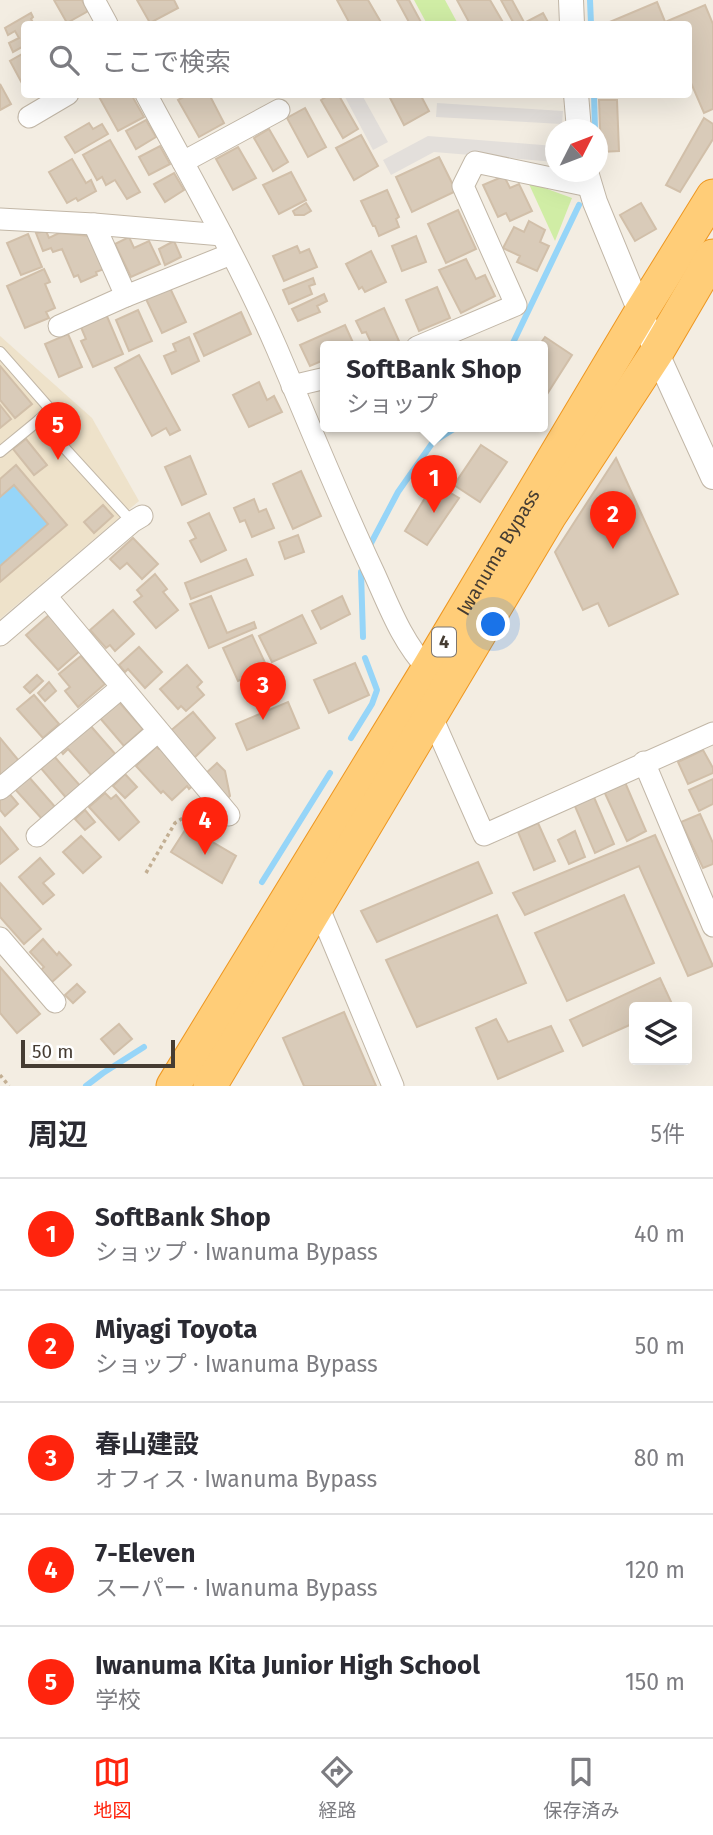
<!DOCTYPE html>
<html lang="ja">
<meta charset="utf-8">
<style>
:root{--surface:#fff;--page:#f2f2f3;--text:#2b2b33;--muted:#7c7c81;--line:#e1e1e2;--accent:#ff240d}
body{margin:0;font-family:"Fira Sans","Noto Sans JP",sans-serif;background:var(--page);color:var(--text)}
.controls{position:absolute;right:21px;bottom:21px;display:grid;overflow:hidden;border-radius:7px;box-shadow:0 7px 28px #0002}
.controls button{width:63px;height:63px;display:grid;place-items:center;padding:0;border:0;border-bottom:2px solid var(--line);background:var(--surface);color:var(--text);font:35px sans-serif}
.compass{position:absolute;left:545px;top:119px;width:63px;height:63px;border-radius:50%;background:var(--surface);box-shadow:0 7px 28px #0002;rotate:48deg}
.scale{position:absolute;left:21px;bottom:18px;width:154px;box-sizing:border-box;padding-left:7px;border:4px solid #453c32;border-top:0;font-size:19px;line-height:24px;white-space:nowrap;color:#453c32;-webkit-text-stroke:5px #fff;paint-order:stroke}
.you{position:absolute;left:494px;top:625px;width:24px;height:24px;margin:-18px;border:5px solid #fff;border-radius:50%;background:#1a73e8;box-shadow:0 0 0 10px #1a73e833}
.badge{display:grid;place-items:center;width:46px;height:46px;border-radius:50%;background:var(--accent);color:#fff;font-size:23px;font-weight:700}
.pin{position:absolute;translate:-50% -58px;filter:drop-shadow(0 2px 4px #0008)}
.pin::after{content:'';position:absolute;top:37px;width:24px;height:21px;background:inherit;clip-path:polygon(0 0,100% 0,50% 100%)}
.popup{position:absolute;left:320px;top:341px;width:228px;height:91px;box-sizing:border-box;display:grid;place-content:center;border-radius:7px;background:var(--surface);filter:drop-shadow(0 2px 5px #0005);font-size:23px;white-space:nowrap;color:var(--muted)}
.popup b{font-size:26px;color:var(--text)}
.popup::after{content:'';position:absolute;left:50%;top:100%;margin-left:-14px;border:14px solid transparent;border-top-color:var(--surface)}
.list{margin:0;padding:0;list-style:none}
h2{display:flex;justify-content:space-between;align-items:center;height:91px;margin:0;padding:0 28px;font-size:30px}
h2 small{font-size:23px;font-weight:400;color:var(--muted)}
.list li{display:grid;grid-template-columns:46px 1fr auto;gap:21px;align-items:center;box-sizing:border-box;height:112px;padding:0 28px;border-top:2px solid var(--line)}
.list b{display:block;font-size:26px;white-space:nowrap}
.list p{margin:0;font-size:23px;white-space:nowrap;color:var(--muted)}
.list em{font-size:23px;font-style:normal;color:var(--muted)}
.icon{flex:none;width:38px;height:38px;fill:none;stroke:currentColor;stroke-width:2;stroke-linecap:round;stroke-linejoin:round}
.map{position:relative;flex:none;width:713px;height:1086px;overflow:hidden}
.search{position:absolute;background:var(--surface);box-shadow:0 7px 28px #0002;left:21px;right:21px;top:21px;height:77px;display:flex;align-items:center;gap:18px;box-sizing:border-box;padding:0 24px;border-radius:7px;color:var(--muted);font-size:26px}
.sheet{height:651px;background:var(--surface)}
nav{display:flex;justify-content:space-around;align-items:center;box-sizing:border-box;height:98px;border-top:2px solid var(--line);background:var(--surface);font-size:19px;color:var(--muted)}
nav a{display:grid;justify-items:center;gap:4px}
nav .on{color:var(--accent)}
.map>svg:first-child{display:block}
.education{fill:#eee2ca}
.green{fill:#d0eda5}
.parking{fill:#e3dfdb}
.water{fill:#96d5f8}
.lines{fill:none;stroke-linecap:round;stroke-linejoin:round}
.stream{stroke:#96d5f8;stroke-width:6}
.building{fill:#d9cbb9;stroke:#d1bfa9;stroke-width:2}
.service-casing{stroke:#c2b7a7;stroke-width:12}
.minor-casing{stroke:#c2b7a7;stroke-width:23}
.tertiary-casing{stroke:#c2b7a7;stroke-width:26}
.trunk-casing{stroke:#ee9721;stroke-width:35}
.path{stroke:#c3af93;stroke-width:3.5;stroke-dasharray:3.5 3.5;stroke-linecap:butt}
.service{stroke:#fff;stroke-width:10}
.minor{stroke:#fff;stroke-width:21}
.tertiary{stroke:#fff;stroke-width:24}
.trunk{stroke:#ffcd78;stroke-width:33}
.labels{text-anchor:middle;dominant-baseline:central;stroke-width:6;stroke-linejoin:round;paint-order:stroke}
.shield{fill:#fff;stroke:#7d7670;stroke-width:2}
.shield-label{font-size:18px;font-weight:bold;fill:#453c32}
.street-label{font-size:19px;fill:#453c32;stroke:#fff}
</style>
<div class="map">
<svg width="713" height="1086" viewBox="0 0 713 1086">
<rect width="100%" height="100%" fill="#f3ede2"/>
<path class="education" d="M0,336L92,418L139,501L0,619Z"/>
<g class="green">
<path d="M414,0H445L458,24H427Z"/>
<path d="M528,182L572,198L555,241Z"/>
</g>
<g class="parking">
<path d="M344,95H362L388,142L373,150Z"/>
<path d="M437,103L563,111L562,124L436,117Z"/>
<path d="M428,136L555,146V162L434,152L391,175L383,160Z"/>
</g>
<path class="water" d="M14,485L48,524L0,566V497Z"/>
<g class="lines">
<g class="stream">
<path d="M590,0L591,24"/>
<path d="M594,94L595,130"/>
<path d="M511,347L579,205"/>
<path d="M369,547L398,492L433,442L457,427"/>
<path d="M361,572L363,637"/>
<path d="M351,738L372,704L377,690L365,658"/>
<path d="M262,882L330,773"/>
<path d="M86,1086L103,1073L144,1047"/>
</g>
</g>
<g class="building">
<path d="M54,0H82L88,11L67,23Z"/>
<path d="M137,0H174L178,8L150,23Z"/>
<path d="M337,0H368L382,24H350Z"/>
<path d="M397,0H409L422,24H410Z"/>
<path d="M457,0H490L504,24H470Z"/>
<path d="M501,0H512L525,24H514Z"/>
<path d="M657,2L666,24H605Z"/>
<path d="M705,5L713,24V109L704,113L688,76V24H666L665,22Z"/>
<path d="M31,13L33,17L31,19L34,24H24V46L13,52L9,43L19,38L15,31L8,35L5,28Z"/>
<path d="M543,13L549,24H527L526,22Z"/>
<path d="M24,53V87L10,61Z"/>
<path d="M0,84L11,104L0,110Z"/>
<path d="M131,94L144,117L118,131L98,95Z"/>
<path d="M189,94H209L224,123L199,137L178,100Z"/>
<path d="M331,94H338L358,129L343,138L321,100Z"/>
<path d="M388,94H420L429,111L404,125Z"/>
<path d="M599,100H617L619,151L601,152Z"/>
<path d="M305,108L326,147L308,157L287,118Z"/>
<path d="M704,118L713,124V139L680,192L666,185Z"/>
<path d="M146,120L156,137L136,149L126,131Z"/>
<path d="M89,123L93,129L102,124L108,134L75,153L65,137Z"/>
<path d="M269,129L288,162L273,171L254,138Z"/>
<path d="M361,135L378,166L354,180L336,148Z"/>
<path d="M110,140L140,192L127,199L115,180L106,185L102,177L97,180L83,155Z"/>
<path d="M160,146L170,164L149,175L139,157Z"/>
<path d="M238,147L256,178L233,190L216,159Z"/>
<path d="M439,157L456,191L412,212L396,177Z"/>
<path d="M72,159L86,183L91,180L96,191L78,201L76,198L67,203L49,172Z"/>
<path d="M291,172L306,200L279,214L263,185Z"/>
<path d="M174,173L184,190L165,202L154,184Z"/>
<path d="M504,176L510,188L519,184L532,211L510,221L506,213L498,217L483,185Z"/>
<path d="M387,190L399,217L396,219L399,227L379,236L375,226H373L361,201Z"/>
<path d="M306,203L311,211L304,215H295L293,211Z"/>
<path d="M641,203L656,229L635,241L620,215Z"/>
<path d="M458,210L476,249L446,263L428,224Z"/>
<path d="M529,221L545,230L540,242L549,246L537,271L517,262L520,256L503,248L514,227L524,232Z"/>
<path d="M46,231L49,238L59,233L90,236L104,269L96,272L97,275L81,282L78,275L74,277L62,249L53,252L51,248L43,251L36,233Z"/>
<path d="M28,234L42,267L21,275L7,243Z"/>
<path d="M416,236L426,262L402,271L392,246Z"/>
<path d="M129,237L134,248L149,241L160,264L131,277L115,244Z"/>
<path d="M174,241L181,257L165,265L159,249Z"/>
<path d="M297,246L300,253L309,249L317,267L284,281L273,256Z"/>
<path d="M371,251L386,282L365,292L362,287L359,289L346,264Z"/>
<path d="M466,259L476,279L485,275L495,296L461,313L439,270Z"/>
<path d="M44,269L50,282L45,284L55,308L46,312L49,318L25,328L7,286Z"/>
<path d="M313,278L315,284L309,286L312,294L289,304L283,290Z"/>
<path d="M437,287L450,318L419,331L406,300Z"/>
<path d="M170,288L186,322L162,333L146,299Z"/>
<path d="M324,294L327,301L317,306L320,312L298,321L292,309Z"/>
<path d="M384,308L399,341L387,347H373L366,332L362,333L356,321Z"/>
<path d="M138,310L152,341L129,351L116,320Z"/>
<path d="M241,312L251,334L204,356L194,334Z"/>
<path d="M106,314L123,354L93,367L81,341L86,339L80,325Z"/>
<path d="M345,325L355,347H326V359L310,366L300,345Z"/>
<path d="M68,334L82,367L59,377L45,344Z"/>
<path d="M189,337L199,361L172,374L164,356L176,351L173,344Z"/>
<path d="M545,337L572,355L542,402V347H538Z"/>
<path d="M139,355L180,430L170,435L166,428L152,436L115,368Z"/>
<path d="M0,366L32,404L15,418L0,400Z"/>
<path d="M259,382L267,400L274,396L282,412L249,427L233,395Z"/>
<path d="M0,405L11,419L0,428Z"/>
<path d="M26,439L47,465L34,475L13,449Z"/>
<path d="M481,445L507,462L480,502L454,485Z"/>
<path d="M190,456L206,494L182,505L165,467Z"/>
<path d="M616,458L678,594L609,626L598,603L583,610L555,552Z"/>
<path d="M16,465L67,525L0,582V566L48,524L14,485L0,497V479Z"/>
<path d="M301,471L321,516L293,529L273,484Z"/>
<path d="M434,483L459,498L427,545L405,531Z"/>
<path d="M254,499L259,512L266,509L274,528L252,537L245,520L240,522L234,508Z"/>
<path d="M103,505L113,516L94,533L84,522Z"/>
<path d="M209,513L226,550L201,562L190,541L196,538L188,523Z"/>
<path d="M298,535L304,552L285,559L279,542Z"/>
<path d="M133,538L158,564L142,579L127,563L120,569L110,559Z"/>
<path d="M246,559L253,575L191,599L185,583Z"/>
<path d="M155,574L167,589L163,592L178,610L156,628L134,602L142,596L137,590Z"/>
<path d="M211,596L227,633L254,622L256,628L209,648L190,604Z"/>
<path d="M342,596L350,614L321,629L312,611Z"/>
<path d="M113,610L134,634L115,651L110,645L106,648L90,630Z"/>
<path d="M49,615L81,650L58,670L26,635Z"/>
<path d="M302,615L316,643L272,662L259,636Z"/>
<path d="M252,635L268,669L260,673L264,680L254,685L250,676L238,681L223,648Z"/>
<path d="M139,647L162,672L145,688L128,669L125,672L119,665Z"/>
<path d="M81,656L105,684L78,707L65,691L70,687L59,674Z"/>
<path d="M355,663L369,695L329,713L314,680Z"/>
<path d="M187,665L202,682L197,687L204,695L186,711L181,706L178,709L160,689Z"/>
<path d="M37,675L43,681L30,693L24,687Z"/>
<path d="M49,682L56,691L45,701L38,693Z"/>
<path d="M34,695L59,724L43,738L17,709Z"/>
<path d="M119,702L143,729L124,746L100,718Z"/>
<path d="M288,702L299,728L247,750L236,724Z"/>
<path d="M193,712L215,738L193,759L169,732Z"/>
<path d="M89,724L116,755L92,776L68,749L63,754L60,750Z"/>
<path d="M0,738L19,761L0,778Z"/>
<path d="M156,747L159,749L161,747L195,784L189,789L187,786L172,800L163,791L161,793L136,766Z"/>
<path d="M703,750L713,768V773L688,784L678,762Z"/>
<path d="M53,755L82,788L68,800L39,766Z"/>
<path d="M217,763L225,771L230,796L227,799L205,774Z"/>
<path d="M125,774L137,787L125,798L113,786Z"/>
<path d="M28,776L56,808L43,820L14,788Z"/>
<path d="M713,779V804L699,811L689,790Z"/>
<path d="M624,780L646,831L627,841L603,789Z"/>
<path d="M8,792L18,804L5,816L0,810V799Z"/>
<path d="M105,793L111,799L116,795L139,822L119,840L89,807Z"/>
<path d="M593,795L614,844L595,853L574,804Z"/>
<path d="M85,810L95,822L85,830L75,819Z"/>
<path d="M700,814L713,843V864L703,868L681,822Z"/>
<path d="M538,823L555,861L534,870L518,832Z"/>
<path d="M0,827L18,849L0,864Z"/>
<path d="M187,827L236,856L222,883L171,852Z"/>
<path d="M575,831L585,857L569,864L558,840Z"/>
<path d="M655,835L713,966L688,976L639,866L525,915L513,893Z"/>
<path d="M81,836L101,857L83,873L63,852Z"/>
<path d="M40,858L54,874L43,883L54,895L43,904L19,877Z"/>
<path d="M478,862L492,893L377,942L361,911Z"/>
<path d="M0,883L41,929L24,944L0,917Z"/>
<path d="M624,895L654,963L567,1001L535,933Z"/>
<path d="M497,915L526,983L417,1027L386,960Z"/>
<path d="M43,939L57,955L59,952L71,965L52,982L41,970L44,967L30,952Z"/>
<path d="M0,967L40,1014L17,1033L0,1013Z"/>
<path d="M660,978L673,1006L669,1007H634V1023L583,1046L570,1020Z"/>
<path d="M77,984L85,992L73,1003L65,995Z"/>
<path d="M344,1012L376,1086H304L283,1038Z"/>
<path d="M496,1019L508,1042L551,1026L563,1051L498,1079L476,1028Z"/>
<path d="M119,1024L132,1039L114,1054L101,1039Z"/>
</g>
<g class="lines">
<g class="service-casing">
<g id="service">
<path d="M0,352L50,409L39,420"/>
<path d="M0,452L39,420L132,522"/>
</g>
</g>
<g class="minor-casing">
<g id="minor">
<path d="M94,0L107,24"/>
<path d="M146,94C191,178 239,261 277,349C309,424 339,499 374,573C389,606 402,642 428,669"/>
<path d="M29,117L68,94"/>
<path d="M183,162L279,110"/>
<path d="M0,219L94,224L222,235"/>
<path d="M94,224L126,296L231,254"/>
<path d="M59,326L126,296"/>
<path d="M417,347L516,305L463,186L475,162L589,186"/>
<path d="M292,386L326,378"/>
<path d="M46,596L229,815"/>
<path d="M0,635L132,522L142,516"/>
<path d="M431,715L484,835L713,733"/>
<path d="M644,762L713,926"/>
<path d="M0,789L122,687"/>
<path d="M37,836L158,731"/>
<path d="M318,906L393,1086"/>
<path d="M0,938L55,1002"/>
</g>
</g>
<g class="tertiary-casing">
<g id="tertiary">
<path d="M571,0L572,24"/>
<path d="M576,94L579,130"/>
<path d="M586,172L595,202L662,365L713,477"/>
</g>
</g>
<g class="trunk-casing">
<g id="trunk">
<path id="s1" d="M173,1086L428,669L641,312L713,196"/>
<path d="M210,1086L549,517L657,352L713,256"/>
</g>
</g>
<g class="path">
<path d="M146,873L175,823L183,818L192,803"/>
<path d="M0,1075L9,1086"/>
</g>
<use href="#service" class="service"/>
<use href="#minor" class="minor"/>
<use href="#tertiary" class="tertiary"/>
<use href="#trunk" class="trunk"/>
</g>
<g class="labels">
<rect class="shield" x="432" y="627.5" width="24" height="29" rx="5"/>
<g class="shield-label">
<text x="444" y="642">4</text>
</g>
<g class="street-label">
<text stroke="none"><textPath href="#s1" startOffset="625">Iwanuma Bypass</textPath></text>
</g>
</g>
</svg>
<div class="controls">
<button><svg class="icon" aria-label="layers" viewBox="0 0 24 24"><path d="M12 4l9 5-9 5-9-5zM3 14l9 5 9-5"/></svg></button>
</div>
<svg class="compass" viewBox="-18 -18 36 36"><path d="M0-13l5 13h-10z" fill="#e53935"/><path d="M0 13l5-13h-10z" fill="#7c7c81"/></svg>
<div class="scale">50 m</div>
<div class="you"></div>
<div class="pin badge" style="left:434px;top:513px">1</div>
<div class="popup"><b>SoftBank Shop</b>ショップ</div>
<div class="pin badge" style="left:613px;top:549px">2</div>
<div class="pin badge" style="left:263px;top:720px">3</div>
<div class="pin badge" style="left:205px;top:855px">4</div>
<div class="pin badge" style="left:58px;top:460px">5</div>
<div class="search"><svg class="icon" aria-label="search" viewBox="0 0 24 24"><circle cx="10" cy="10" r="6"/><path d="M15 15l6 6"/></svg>ここで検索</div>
</div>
<section class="sheet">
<h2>周辺<small>5件</small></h2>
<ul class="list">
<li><span class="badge">1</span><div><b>SoftBank Shop</b><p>ショップ · Iwanuma Bypass</p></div><em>40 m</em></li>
<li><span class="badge">2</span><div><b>Miyagi Toyota</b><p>ショップ · Iwanuma Bypass</p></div><em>50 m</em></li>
<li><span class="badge">3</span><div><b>春山建設</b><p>オフィス · Iwanuma Bypass</p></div><em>80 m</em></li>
<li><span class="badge">4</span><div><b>7-Eleven</b><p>スーパー · Iwanuma Bypass</p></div><em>120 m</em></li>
<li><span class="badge">5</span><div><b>Iwanuma Kita Junior High School</b><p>学校</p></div><em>150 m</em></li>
</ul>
</section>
<nav>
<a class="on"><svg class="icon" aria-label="map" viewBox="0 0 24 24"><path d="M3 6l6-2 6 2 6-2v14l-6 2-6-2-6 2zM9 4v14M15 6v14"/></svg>地図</a>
<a><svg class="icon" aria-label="directions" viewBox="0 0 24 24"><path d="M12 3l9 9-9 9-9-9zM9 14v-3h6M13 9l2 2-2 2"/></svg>経路</a>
<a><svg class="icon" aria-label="saved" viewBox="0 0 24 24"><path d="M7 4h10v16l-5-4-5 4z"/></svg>保存済み</a>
</nav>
